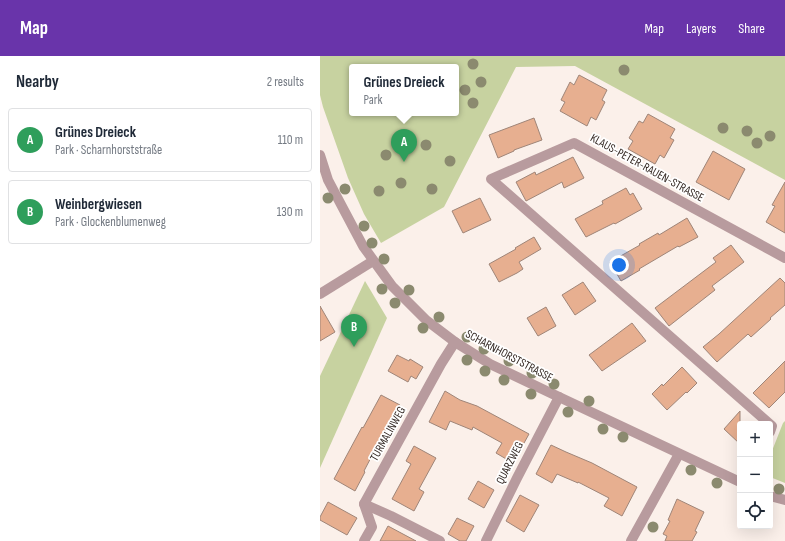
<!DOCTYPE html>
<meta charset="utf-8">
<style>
:root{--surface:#fff;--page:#f6f6f7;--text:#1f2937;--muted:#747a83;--line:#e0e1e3;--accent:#6934aa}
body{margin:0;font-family:"Sofia Sans Condensed",sans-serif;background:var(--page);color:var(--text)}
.controls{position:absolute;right:12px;bottom:12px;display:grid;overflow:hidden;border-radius:4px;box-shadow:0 4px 16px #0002}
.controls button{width:36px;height:36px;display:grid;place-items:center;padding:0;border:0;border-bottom:1px solid var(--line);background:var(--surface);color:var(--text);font:20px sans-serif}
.you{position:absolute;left:299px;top:209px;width:14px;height:14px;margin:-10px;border:3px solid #fff;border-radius:50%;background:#1a73e8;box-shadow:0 0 0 6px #1a73e833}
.badge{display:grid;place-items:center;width:26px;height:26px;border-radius:50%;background:var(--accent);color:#fff;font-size:13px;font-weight:700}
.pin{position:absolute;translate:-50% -33px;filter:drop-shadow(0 1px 2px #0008)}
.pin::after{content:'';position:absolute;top:21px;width:14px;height:12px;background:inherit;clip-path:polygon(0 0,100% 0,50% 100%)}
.popup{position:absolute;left:29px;top:8px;width:110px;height:52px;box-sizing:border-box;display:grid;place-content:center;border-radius:4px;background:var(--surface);filter:drop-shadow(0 1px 3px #0005);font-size:13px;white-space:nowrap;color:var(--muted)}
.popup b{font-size:15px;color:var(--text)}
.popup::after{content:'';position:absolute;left:50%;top:100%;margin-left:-8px;border:8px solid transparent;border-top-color:var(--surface)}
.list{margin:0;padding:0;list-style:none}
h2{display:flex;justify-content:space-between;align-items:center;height:52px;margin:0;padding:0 16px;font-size:17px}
h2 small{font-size:13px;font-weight:400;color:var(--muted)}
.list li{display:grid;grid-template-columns:26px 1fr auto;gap:12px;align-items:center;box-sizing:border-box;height:64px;margin:0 8px 8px;padding:0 8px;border:1px solid var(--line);border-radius:4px}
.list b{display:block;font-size:15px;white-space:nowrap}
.list p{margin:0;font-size:13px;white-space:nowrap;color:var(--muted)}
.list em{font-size:13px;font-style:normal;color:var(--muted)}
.icon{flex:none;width:22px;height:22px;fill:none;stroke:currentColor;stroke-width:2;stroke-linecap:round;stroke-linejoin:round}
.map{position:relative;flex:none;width:465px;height:485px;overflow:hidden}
header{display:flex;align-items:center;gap:24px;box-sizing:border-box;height:56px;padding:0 20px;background:var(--accent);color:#fff}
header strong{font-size:19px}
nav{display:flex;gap:22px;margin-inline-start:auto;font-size:14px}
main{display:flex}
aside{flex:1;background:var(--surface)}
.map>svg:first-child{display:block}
.green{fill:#c7d2a0;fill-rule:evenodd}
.building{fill:#e7af90;stroke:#9f8578}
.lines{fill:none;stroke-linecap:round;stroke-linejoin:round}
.minor{stroke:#b89b9e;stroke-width:10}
.tertiary{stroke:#b89b9e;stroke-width:10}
.tree{fill:#8b8a6f}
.labels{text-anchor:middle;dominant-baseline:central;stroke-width:3.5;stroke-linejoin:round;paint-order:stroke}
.street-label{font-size:12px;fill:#332823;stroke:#fff}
</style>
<header>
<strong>Map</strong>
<nav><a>Map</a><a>Layers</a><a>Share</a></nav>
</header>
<main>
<aside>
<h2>Nearby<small>2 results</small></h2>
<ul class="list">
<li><span class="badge" style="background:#2e9e5b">A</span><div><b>Grünes Dreieck</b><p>Park · Scharnhorststraße</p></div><em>110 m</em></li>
<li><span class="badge" style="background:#2e9e5b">B</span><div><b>Weinbergwiesen</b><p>Park · Glockenblumenweg</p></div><em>130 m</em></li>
</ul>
</aside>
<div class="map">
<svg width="465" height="485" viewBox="0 0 465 485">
<rect width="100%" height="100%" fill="#fbf0ea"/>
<g class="green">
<path d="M0,0H465V124L255,10L196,11L124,151L61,187L44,158L28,122L3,51L0,39ZM32,11H136V57H32Z"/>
<path d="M45,225L67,262L0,412V320Z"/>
<path d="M465,365V427L450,421V400L463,367Z"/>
</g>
<g class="building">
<path d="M259,19L287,34L282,44L285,46L276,64L271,61L267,70L240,55L245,46L241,44L250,26L254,29Z"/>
<path d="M328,58L355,73L350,82L354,84L344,102L340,99L335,108L308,93L313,85L309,82L319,65L323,67Z"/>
<path d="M214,62L222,84L194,94V95L178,102L169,79Z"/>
<path d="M393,95L425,113L409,144L376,126Z"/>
<path d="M253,101L264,122L244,132L242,126L206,145L196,126L215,116L216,119Z"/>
<path d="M465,126V177L446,166L455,150L452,149Z"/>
<path d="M306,132L310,139L313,137L322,153L295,168L294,167L266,181L255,163L283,148L282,145Z"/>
<path d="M160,142L171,164L143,177L132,155Z"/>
<path d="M367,162L378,181L359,191L358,190L319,213L320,214L301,225L290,206L320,189L319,188L338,177L339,179Z"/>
<path d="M214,181L221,193L199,206L203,213L197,217L179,226L169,208L196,193L195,192Z"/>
<path d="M411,189L424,206L392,230L395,234L349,270L335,252L396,206L393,202Z"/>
<path d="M460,222L465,227V249L450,262L451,263L431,281L428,278L397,306L383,291L399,278Z"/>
<path d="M263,226L276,245L255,259L242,239Z"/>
<path d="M0,250L15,276L0,285Z"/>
<path d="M226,251L236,270L218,280L207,262Z"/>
<path d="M312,267L326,285L282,315L269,299Z"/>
<path d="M77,299L89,305L90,303L103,311L96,323L91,320L88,326L68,315Z"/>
<path d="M465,305V336L449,352L433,337Z"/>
<path d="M362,311L377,327L367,337L366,336L347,354L332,338L342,328L343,330Z"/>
<path d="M125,335L140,344L157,350L209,378L193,407L176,397L182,387L153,371L152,374L130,365L126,374L109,366Z"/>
<path d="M61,339L80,349L70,368L69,367L44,415L45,416L35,435L14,423L42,371L43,372Z"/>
<path d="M420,355V388L404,373Z"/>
<path d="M231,389L246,396L272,407L317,431L302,460L284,450L289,442L258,426V427L237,418L232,427L216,418Z"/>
<path d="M94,390L116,402L99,433L104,436L94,455L72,443L91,408L86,405Z"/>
<path d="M158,425L174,434L164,452L148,443Z"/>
<path d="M200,439L219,449L204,476L186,465Z"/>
<path d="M357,443L384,456L375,475L377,476L372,485H345L347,480L343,478L350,465L348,464Z"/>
<path d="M8,446L37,462L27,479L0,464V461Z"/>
<path d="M137,462L154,470L146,485H140L128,478Z"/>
<path d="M68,470L96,485H60Z"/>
</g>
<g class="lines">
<g class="minor">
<path d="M0,238L53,205"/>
<path d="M450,376L452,370L171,123L254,87L465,202"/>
<path d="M44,448L71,460L120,485"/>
<path d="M44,485L52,471L44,448L121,308L135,286"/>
<path d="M166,485L197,422L239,341"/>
<path d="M311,485L359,398"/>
</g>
<g class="tertiary">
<path d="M0,99L8,124L43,190L72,230L106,264L135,286L170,308L239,341L420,426"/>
<path d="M450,440L465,444"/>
</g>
</g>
<g class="tree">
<circle cx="153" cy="8" r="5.5"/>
<circle cx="304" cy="14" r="5.5"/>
<circle cx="161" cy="26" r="5.5"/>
<circle cx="145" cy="34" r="5.5"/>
<circle cx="153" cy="47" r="5.5"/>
<circle cx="403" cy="72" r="5.5"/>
<circle cx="427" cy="75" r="5.5"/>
<circle cx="450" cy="80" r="5.5"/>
<circle cx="437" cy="87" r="5.5"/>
<circle cx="106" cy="89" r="5.5"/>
<circle cx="66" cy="99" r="5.5"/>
<circle cx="130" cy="105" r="5.5"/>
<circle cx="81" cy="127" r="5.5"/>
<circle cx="25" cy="133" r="5.5"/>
<circle cx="112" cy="133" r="5.5"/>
<circle cx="59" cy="135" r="5.5"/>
<circle cx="8" cy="142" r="5.5"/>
<circle cx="44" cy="170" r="5.5"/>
<circle cx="52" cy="187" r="5.5"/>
<circle cx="64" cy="203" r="5.5"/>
<circle cx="62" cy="233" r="5.5"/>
<circle cx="89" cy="234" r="5.5"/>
<circle cx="75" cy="247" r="5.5"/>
<circle cx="119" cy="261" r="5.5"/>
<circle cx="103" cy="272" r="5.5"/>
<circle cx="147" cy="281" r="5.5"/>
<circle cx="164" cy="293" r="5.5"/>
<circle cx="147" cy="304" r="5.5"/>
<circle cx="189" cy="305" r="5.5"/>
<circle cx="165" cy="315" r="5.5"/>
<circle cx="212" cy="317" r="5.5"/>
<circle cx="184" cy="324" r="5.5"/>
<circle cx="234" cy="328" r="5.5"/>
<circle cx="211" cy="338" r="5.5"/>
<circle cx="269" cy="345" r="5.5"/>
<circle cx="248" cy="356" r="5.5"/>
<circle cx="283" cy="373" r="5.5"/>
<circle cx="303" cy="381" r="5.5"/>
<circle cx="371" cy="414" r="5.5"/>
<circle cx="397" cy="427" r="5.5"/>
<circle cx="459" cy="433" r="5.5"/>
<circle cx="333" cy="471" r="5.5"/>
</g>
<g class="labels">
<g class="street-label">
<text transform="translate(327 112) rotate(29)">KLAUS-PETER-RAUEN-STRASSE</text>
<text transform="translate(189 300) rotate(28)">SCHARNHORSTSTRASSE</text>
<text transform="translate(68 378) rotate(-61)">TURMALINWEG</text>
<text transform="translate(190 407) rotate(-63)">QUARZWEG</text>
</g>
</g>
</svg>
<div class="controls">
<button>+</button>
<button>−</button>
<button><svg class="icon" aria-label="locate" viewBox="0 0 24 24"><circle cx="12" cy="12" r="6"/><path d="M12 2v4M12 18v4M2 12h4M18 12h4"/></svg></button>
</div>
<div class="you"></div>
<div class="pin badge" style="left:84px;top:106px;background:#2e9e5b">A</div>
<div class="popup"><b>Grünes Dreieck</b>Park</div>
<div class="pin badge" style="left:34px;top:291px;background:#2e9e5b">B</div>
</div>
</main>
